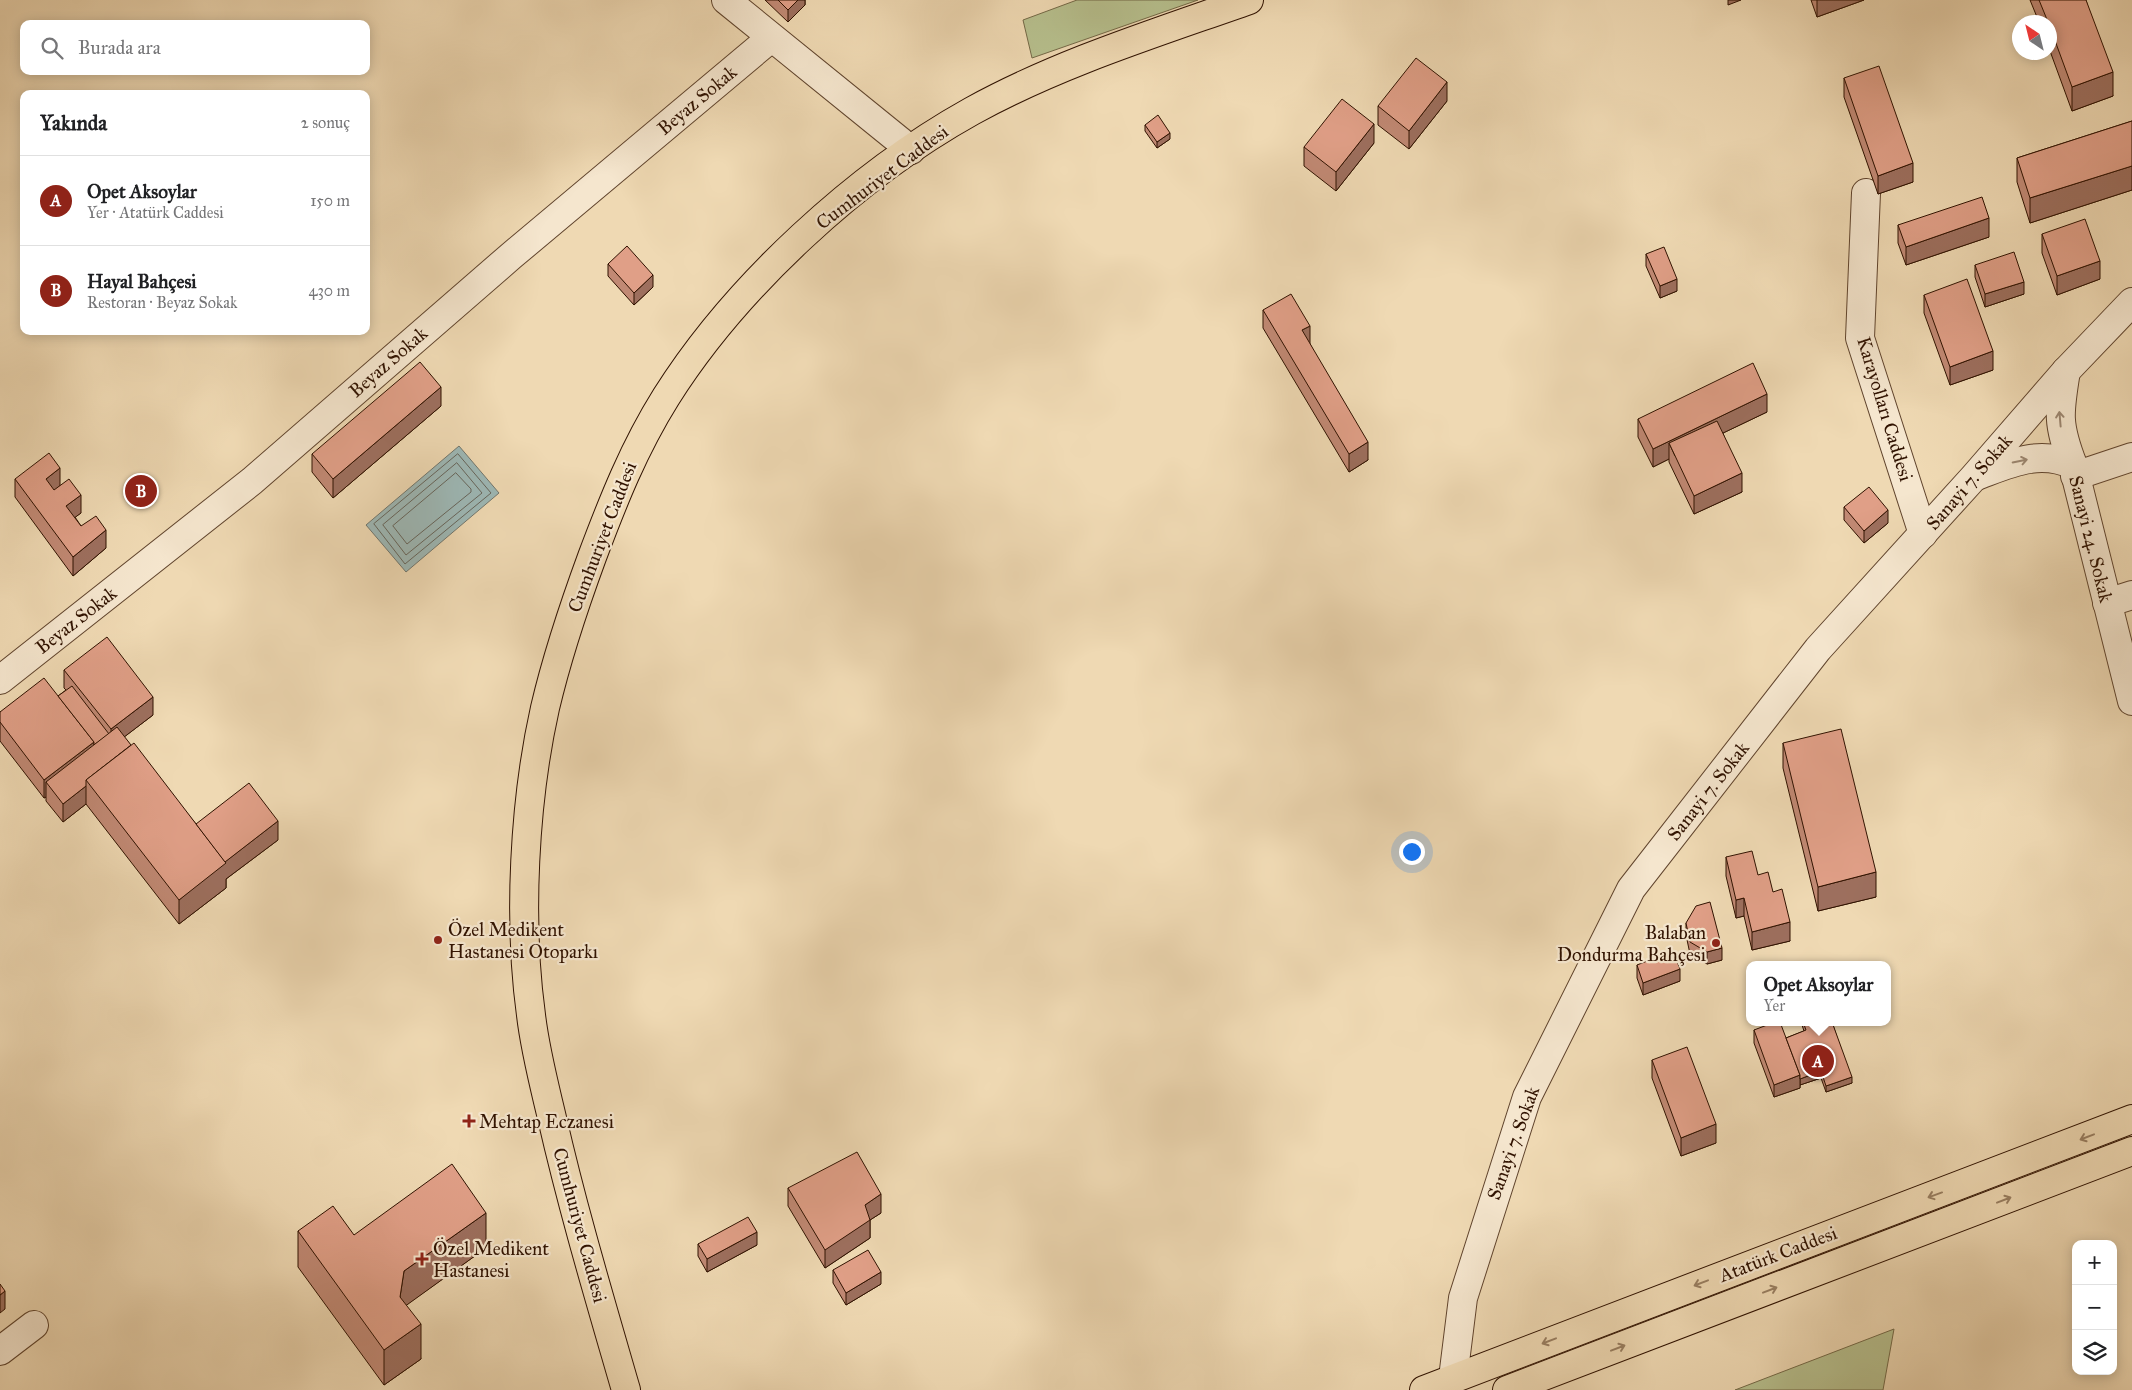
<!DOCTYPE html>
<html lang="tr">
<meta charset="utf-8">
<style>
:root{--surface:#fff;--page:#f2f2f2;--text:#202124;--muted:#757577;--line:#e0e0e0;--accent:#8f2418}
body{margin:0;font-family:"IM FELL Great Primer",serif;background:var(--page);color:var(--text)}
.controls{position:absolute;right:15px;bottom:15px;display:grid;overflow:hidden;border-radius:10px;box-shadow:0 2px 12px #0003}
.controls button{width:45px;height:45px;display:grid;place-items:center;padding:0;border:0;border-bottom:1px solid var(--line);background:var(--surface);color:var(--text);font:25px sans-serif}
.compass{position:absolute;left:2012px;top:15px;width:45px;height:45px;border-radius:50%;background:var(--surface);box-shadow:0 2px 12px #0003;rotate:325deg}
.you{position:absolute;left:1411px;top:851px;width:18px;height:18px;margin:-12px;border:4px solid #fff;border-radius:50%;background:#1a73e8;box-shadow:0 0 0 8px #1a73e833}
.badge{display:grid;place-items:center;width:32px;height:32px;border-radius:50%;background:var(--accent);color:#fff;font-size:16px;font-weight:700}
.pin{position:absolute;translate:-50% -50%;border:2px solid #fff;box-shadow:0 1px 5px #0006}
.popup{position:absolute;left:1746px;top:961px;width:145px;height:65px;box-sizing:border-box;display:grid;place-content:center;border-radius:10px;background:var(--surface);filter:drop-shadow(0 1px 4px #0005);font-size:16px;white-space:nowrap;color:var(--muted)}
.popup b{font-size:19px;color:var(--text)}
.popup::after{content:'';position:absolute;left:50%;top:100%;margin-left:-10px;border:10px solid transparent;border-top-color:var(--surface)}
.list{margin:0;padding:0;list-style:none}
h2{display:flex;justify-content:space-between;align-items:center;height:65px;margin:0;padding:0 20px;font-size:21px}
h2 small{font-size:16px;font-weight:400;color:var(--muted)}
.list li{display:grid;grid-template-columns:32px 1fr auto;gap:15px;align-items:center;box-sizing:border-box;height:90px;padding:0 20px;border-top:1px solid var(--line)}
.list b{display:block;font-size:19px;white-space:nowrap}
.list p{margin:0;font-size:16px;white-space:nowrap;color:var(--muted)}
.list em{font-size:16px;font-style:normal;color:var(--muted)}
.icon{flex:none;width:28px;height:28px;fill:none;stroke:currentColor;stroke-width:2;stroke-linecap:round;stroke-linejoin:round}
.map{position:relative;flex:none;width:2132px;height:1390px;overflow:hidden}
.search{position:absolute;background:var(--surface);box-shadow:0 2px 12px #0003;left:20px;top:20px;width:350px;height:55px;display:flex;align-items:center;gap:12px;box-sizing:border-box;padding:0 18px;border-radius:10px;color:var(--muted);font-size:19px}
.panel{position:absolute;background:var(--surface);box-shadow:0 2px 12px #0003;left:20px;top:90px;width:350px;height:245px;border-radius:10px}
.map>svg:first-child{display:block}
.green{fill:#b7c08e;stroke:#746947}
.water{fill:#9db8b6;stroke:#71766d}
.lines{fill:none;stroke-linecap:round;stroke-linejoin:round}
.shore{stroke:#66655b;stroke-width:1}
.minor-casing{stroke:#60442d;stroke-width:30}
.major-casing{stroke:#301200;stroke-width:30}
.highway-casing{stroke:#301200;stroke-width:30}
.minor{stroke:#f5e6ce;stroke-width:28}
.major{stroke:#efd9b3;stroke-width:28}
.highway{stroke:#efd9b3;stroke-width:28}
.wall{fill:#c18974;stroke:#301200}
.shaded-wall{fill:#9d6f5e;stroke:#301200}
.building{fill:#e09f87;stroke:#301200}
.oneway{stroke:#9c8771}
.oneway2{stroke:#997f62}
.poi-dot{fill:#8f2418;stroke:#f5e6ce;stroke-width:2}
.labels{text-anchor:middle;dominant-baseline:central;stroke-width:4.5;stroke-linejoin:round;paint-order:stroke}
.street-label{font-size:19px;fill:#301200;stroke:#f5e6ce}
.poi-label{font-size:19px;fill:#301200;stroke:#f5e6ce;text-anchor:start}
</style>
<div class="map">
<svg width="2132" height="1390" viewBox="0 0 2132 1390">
<rect width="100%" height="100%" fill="#efd9b3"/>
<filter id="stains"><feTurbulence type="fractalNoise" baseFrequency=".004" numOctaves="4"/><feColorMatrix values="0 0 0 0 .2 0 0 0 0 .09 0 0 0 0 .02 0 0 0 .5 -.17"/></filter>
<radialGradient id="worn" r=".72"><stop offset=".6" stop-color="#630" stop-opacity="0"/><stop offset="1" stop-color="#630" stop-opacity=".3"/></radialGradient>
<g class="green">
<path d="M1077,0H1198L1032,58L1023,20Z"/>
<path d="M1894,1329L1883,1390H1735Z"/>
</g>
<path class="water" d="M459,446L499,493L406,572L366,525Z"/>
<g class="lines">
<g class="shore">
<path d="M458,454L491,493L405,564L374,524Z"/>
<path d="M457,463L482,493L406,555L383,525Z"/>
<path d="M456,473L471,489V492L407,544L393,526Z"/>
</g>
<g class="minor-casing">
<g id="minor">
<path d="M726,0L911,150"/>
<path d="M1866,193L1860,338L1923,534"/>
<path d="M2066,371C2059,413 2057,424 2073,465L2132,701"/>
<path d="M1976,476C2009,464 2039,449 2073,465"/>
<path d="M2075,476L2132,457"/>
<path d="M2107,603L2132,595"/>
<path d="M0,680L252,481L511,256L771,38"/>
<path d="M0,1351L34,1325"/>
<path d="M1453,1378L1463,1298L1527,1097L1631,889L1818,649L1974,477L2066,371L2132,302"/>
</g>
</g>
<g class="major-casing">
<path id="major" d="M626,1390C600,1300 573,1210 552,1118C544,1084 535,1050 531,1015C518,920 524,802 545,708C557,657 574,606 592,557C613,501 634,448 666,397C736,286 857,175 972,111C1059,63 1156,33 1249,0"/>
</g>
<g class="highway-casing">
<g id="highway">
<path d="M1424,1390L2132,1119"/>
<path d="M1507,1390L2132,1151"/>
</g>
</g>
<use href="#minor" class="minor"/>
<use href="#major" class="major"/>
<use href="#highway" class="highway"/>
</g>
<g class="wall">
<path d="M765,0H805V5L788,22Z"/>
<path d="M1811,0H1864L1817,17Z"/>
<path d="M2030,0H2086L2113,96L2072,111L2050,51V22H2039Z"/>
<path d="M1844,78L1913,182L1878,194L1844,97Z"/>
<path d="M1447,101L1409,149L1378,125V106Z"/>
<path d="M2132,121V190L2030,223L2017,182V158Z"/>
<path d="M1145,125L1170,139L1157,148L1145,131Z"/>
<path d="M1374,143L1336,191L1304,166V147Z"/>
<path d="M1898,225L1989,237L1906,265L1898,243Z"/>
<path d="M2042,234L2100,279L2057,295L2042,253Z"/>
<path d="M1646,254L1677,291L1660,298L1646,266Z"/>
<path d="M608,264L653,287L634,305L608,276Z"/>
<path d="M1975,265L2024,294L1985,307L1975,277Z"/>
<path d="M1924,295L1993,370L1950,385L1924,313Z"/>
<path d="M1263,310L1310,344L1368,460L1349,472L1263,328Z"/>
<path d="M441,406L333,498L312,472V454Z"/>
<path d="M1767,412L1723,433L1742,492L1694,514L1669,462V459L1653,467L1638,437V419Z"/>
<path d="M15,479L60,485L81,513L75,517L81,526L106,548L73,576L15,497Z"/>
<path d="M1844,507L1888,523L1864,543L1844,520Z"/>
<path d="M64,670L153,715L124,737L196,824L278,840L226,879V888L179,924L86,804L63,822L46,801V797L44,798L0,741V712L58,696L66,690L64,688Z"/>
<path d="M1783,743L1876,897L1818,911L1783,768Z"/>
<path d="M1726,857L1758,875L1773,892L1790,941L1752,950L1744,916L1736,918L1726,876Z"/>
<path d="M1686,923L1722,960L1707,964L1690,954L1686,935Z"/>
<path d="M1637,965L1680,981L1643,995L1637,978Z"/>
<path d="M1801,1022H1832L1852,1083L1826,1092L1821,1078L1800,1085V1084V1088L1774,1097L1754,1043V1030L1786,1038L1804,1031Z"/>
<path d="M1652,1060L1716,1143L1681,1156L1652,1078Z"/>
<path d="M788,1188L881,1213L870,1220V1238L825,1268L788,1206Z"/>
<path d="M298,1231L354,1235L486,1248L406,1305L421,1359L384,1385L298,1267Z"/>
<path d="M698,1244L757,1245L707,1272L698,1256Z"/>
<path d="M833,1270L881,1284L846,1305L833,1283Z"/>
</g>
<g class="shaded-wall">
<path d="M798,0H805V5L788,22V10Z"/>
<path d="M1728,0H1741L1728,5Z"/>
<path d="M1817,0H1864L1817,17Z"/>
<path d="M2113,72V96L2072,111V87Z"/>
<path d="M1447,82V101L1409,149V131Z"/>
<path d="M1374,124V143L1336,191V172Z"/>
<path d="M1170,133V139L1157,148V142Z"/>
<path d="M1913,163V182L1878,194V176Z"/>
<path d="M2132,166V190L2030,223V198Z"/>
<path d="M1989,218V237L1906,265V247Z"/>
<path d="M2100,261V279L2057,295V276Z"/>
<path d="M653,275V287L634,305V293Z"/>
<path d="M1677,279V291L1660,298V286Z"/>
<path d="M2024,282V294L1985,307V294Z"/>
<path d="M1310,326V344L1302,349V330Z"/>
<path d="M1993,351V370L1950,385V367Z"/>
<path d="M441,387V406L333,498V479Z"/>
<path d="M1767,394V412L1675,456L1669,443V459L1653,467V449Z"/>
<path d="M1368,442V460L1349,472V454Z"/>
<path d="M60,468V486L46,497V479Z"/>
<path d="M1742,473V492L1694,514V496Z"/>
<path d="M81,495V513L66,524V506Z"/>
<path d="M1888,510V523L1864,543V531Z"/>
<path d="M106,530V548L73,576V557Z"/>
<path d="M153,697V715L94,760L111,735V729Z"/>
<path d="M94,742V760L46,782V797L44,798V780Z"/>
<path d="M86,786V804L63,822V804Z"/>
<path d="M278,821V840L226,879V888L179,924V900L222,864Z"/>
<path d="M1876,872V897L1818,911V887Z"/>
<path d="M1744,898V916L1736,918V900Z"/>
<path d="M1790,922V941L1752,950V932Z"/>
<path d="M1722,948V960L1707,964V952Z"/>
<path d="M1680,969V981L1643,995V983Z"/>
<path d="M1821,1071V1078L1800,1085V1079Z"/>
<path d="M1800,1075V1088L1774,1097V1085Z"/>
<path d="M1852,1077V1083L1826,1092V1086Z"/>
<path d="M1716,1124V1143L1681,1156V1138Z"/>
<path d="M881,1194V1213L870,1220V1238L825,1268V1250L865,1205Z"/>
<path d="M486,1213V1248L404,1307L400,1297L404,1271Z"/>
<path d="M757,1232V1245L707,1272V1259Z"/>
<path d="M881,1272V1284L846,1305V1293Z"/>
<path d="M5,1291V1309L0,1313V1295Z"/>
<path d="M421,1324V1359L384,1385V1350Z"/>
</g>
<g class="building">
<path d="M778,0H798L788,10Z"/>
<path d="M2039,0H2086L2113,72L2072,87L2050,27V22H2048Z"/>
<path d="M1416,58L1447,82L1409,131L1378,106Z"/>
<path d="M1879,66L1913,163L1878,176L1844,78Z"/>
<path d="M1342,99L1374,124L1336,172L1304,147Z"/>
<path d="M1158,115L1170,133L1157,142L1145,125Z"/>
<path d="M2132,121V166L2030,198L2017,158Z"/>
<path d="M1982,197L1989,218L1906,247L1898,225Z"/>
<path d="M2085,219L2100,261L2057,276L2042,234Z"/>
<path d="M627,246L653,275L634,293L608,264Z"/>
<path d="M1664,247L1677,279L1660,286L1646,254Z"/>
<path d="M2014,252L2024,282L1985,294L1975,265Z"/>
<path d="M1967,279L1993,351L1950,367L1924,295Z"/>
<path d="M1291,294L1310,326L1302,330L1368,442L1349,454L1263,310Z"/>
<path d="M420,362L441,387L333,479L312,454Z"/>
<path d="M1753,363L1767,394L1653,449L1638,419Z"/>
<path d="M1717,421L1742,473L1694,496L1669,443Z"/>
<path d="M49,453L60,468L46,479L54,490L69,479L81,495L66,506L81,526L96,516L106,530L73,557L15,479Z"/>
<path d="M1869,487L1888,510L1864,531L1844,507Z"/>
<path d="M107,637L153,697L111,729L64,670Z"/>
<path d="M44,678L94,742L44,780L0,722V712Z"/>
<path d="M72,686L109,734L94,745V742L58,696Z"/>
<path d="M117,727L131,745L86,780V786L63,804L46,782Z"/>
<path d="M1841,729L1876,872L1818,887L1783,743Z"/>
<path d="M134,743L226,863L179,900L86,780Z"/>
<path d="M249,783L278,821L225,862L196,824Z"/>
<path d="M1752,851L1758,875L1768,872L1773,892L1782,889L1790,922L1752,932L1744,898L1736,900L1726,857Z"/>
<path d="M1710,902L1722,948L1707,952L1690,942L1686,923L1696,906Z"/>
<path d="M1673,951L1680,969L1643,983L1637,965Z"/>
<path d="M1775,1022H1780L1800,1075L1774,1085L1754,1030Z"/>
<path d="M1803,1022H1832L1852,1077L1826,1086L1821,1071L1800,1079V1075L1786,1038L1806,1030Z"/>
<path d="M1687,1047L1716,1124L1681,1138L1652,1060Z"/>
<path d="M857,1152L881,1194L865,1205L870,1220L825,1250L788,1188Z"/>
<path d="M452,1164L486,1213L404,1271L400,1297L421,1324L384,1350L298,1231L333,1206L354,1235Z"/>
<path d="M748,1217L757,1232L707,1259L698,1244Z"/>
<path d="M868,1250L881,1272L846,1293L833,1270Z"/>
<path d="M0,1284L5,1291L0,1295Z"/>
</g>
<defs><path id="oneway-shaft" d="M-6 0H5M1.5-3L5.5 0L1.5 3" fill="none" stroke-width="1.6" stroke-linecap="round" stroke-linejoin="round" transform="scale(1.25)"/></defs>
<g class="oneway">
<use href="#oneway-shaft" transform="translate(2060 419) rotate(-95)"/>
<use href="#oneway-shaft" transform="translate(2020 461) rotate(-11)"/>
</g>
<g class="oneway2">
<use href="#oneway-shaft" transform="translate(2087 1137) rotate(159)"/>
<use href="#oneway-shaft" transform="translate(1935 1195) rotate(160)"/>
<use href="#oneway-shaft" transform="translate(2004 1200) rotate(-21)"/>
<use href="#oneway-shaft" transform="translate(1701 1283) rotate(159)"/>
<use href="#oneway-shaft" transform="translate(1770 1290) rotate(-21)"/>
<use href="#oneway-shaft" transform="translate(1549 1341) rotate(159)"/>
<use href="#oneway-shaft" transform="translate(1618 1348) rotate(-21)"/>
</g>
<g class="poi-dot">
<circle cx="438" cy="940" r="5"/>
<circle cx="1716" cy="943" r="5"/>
<path d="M466.5 1113.5h5v5h5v5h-5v5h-5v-5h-5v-5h5z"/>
<path d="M419.5 1251.5h5v5h5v5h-5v5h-5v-5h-5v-5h5z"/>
</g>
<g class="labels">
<g class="street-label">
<text transform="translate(697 100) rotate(-40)">Beyaz Sokak</text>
<text transform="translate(882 177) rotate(-37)">Cumhuriyet Caddesi</text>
<text transform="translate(388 362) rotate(-41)">Beyaz Sokak</text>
<text transform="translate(1885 409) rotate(73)">Karayolları Caddesi</text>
<text transform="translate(1969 482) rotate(-49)">Sanayi 7. Sokak</text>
<text transform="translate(602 537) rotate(-69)">Cumhuriyet Caddesi</text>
<text transform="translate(2091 539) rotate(76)">Sanayi 24. Sokak</text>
<text transform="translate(76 620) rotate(-38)">Beyaz Sokak</text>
<text transform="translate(1708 791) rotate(-52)">Sanayi 7. Sokak</text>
<text transform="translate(1513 1143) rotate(-70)">Sanayi 7. Sokak</text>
<text transform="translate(580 1225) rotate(75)">Cumhuriyet Caddesi</text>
<text transform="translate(1778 1254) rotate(-21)">Atatürk Caddesi</text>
</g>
<g class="poi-label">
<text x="448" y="929">Özel Medikent<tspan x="448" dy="22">Hastanesi Otoparkı</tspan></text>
<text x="1706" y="932" text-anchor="end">Balaban<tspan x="1706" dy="22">Dondurma Bahçesi</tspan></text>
<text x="479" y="1121">Mehtap Eczanesi</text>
<text x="433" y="1248">Özel Medikent<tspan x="433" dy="22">Hastanesi</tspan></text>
</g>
</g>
<rect width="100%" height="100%" filter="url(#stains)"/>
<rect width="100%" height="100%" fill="url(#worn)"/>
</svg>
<div class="controls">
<button>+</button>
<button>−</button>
<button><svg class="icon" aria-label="layers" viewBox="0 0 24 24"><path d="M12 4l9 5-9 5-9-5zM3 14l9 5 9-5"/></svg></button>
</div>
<svg class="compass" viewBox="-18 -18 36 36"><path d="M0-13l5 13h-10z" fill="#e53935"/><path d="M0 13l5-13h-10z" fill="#757577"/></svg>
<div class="you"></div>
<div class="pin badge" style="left:1818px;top:1061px">A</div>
<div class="popup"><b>Opet Aksoylar</b>Yer</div>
<div class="pin badge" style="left:141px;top:491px">B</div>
<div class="search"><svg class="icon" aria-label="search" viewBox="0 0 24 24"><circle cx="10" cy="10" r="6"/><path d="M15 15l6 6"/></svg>Burada ara</div>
<section class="panel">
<h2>Yakında<small>2 sonuç</small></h2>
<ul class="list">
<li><span class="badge">A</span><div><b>Opet Aksoylar</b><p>Yer · Atatürk Caddesi</p></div><em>150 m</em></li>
<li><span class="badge">B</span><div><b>Hayal Bahçesi</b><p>Restoran · Beyaz Sokak</p></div><em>430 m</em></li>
</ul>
</section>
</div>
